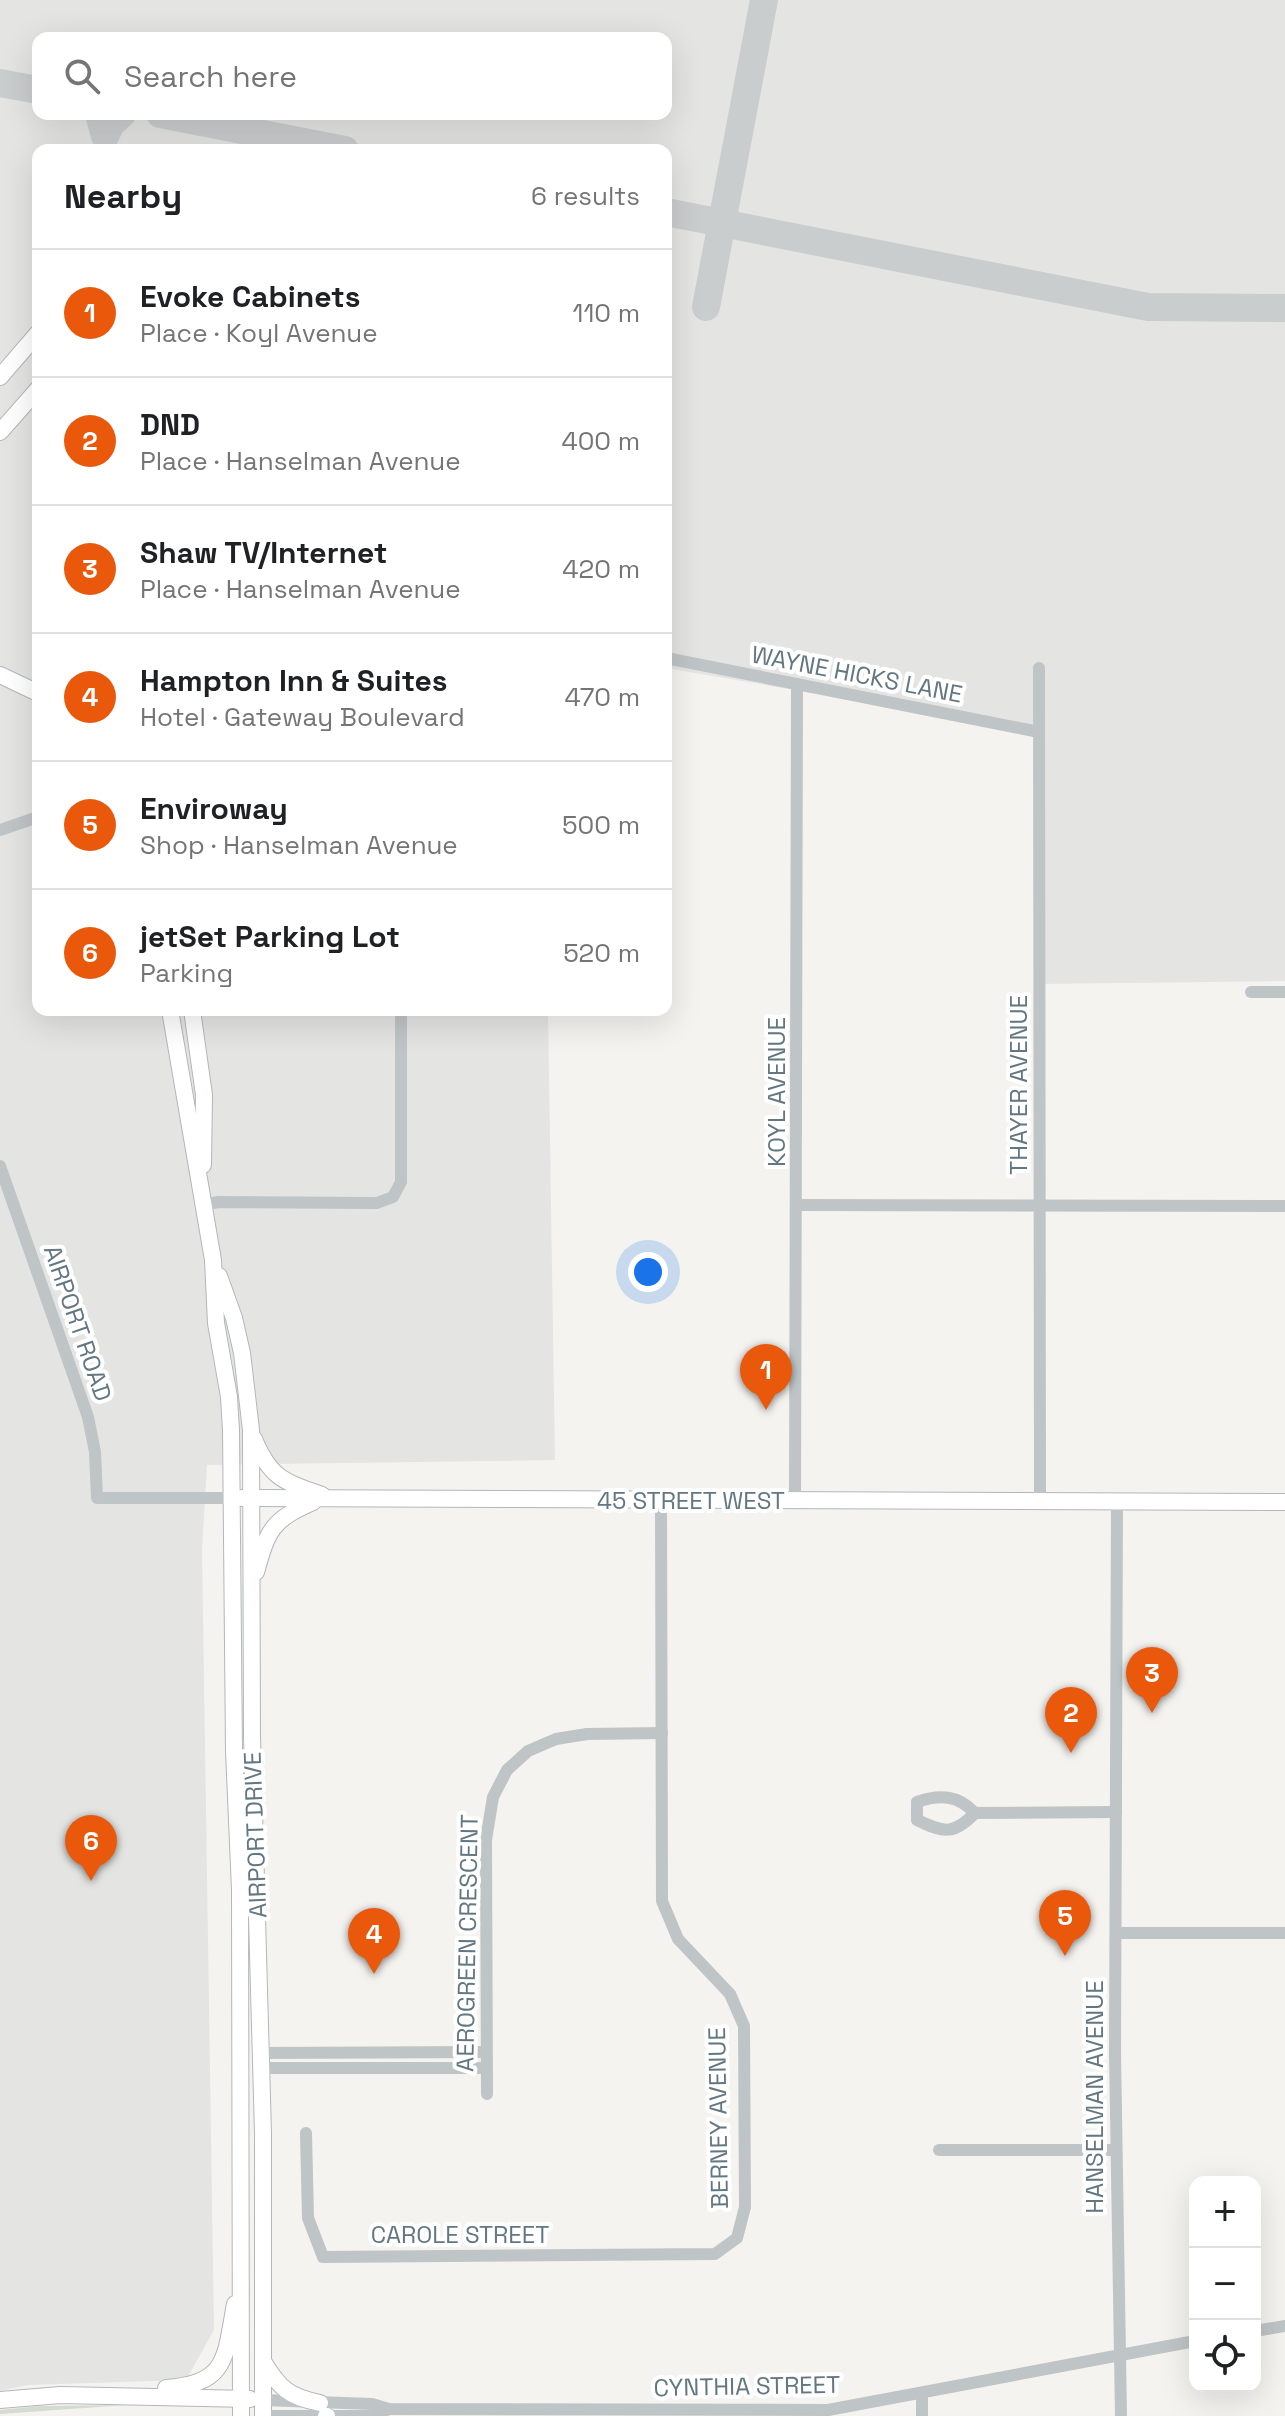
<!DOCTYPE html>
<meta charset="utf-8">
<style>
:root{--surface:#fff;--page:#f2f2f2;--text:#202124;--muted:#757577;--line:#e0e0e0;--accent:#ea580c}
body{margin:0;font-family:"Space Grotesk",sans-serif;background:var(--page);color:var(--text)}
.controls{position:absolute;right:24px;bottom:24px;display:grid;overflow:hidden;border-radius:16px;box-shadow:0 8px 32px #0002}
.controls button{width:72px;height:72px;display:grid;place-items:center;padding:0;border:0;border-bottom:2px solid var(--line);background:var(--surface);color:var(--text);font:40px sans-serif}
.you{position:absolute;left:648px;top:1272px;width:28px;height:28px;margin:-20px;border:6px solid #fff;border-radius:50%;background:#1a73e8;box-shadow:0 0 0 12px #1a73e833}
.badge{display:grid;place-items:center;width:52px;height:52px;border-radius:50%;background:var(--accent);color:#fff;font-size:26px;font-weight:700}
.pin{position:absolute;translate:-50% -66px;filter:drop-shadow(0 2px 4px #0008)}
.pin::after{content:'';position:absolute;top:42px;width:28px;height:24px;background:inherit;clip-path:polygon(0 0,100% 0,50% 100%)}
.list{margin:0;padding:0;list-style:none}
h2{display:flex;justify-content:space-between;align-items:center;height:104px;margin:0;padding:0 32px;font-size:34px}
h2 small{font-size:26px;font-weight:400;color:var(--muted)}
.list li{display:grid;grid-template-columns:52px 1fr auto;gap:24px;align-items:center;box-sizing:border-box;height:128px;padding:0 32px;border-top:2px solid var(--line)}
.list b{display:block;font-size:30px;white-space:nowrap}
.list p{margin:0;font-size:26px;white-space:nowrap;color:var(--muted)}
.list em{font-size:26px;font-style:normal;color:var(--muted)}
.icon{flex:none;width:44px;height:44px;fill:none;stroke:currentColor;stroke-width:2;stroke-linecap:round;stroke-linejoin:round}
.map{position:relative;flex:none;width:1285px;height:2416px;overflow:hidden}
.search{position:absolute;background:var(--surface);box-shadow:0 8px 32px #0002;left:32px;top:32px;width:640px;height:88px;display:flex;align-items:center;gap:20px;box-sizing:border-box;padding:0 28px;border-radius:16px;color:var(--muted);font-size:30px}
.panel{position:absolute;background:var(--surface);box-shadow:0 8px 32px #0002;left:32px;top:144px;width:640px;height:872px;border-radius:16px}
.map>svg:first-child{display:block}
.built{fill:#e4e5e3;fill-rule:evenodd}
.green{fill:#d6dbd1}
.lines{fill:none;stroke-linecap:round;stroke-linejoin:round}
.taxiway{stroke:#cacdce;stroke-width:28}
.major-casing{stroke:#b2b7ba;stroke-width:18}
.minor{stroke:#bfc4c6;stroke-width:12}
.major{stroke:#fff;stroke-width:16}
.labels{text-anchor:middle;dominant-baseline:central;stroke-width:8;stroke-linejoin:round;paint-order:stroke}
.street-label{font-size:24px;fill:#637781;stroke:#fff}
</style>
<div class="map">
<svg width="1285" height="2416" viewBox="0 0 1285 2416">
<rect width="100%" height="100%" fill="#f4f3f0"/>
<path class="built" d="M0,0H1285V981L1040,984L1039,732L666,668V150H38V1010H548L555,1460L207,1465L202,1550L214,2330L186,2380L28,2385L0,2391ZM38,38H666V114H38Z"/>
<path class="green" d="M127,2405L0,2414V2410L39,2406Z"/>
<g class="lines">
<g class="taxiway">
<path d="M0,83L38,90"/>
<path d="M99,114L105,136L111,124L122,114"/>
<path d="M160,114L345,150"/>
<path d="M666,212L1148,307L1285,308"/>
<path d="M706,307L764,0"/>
</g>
<g class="major-casing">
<g id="major">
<path d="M0,377L38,333"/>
<path d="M0,432L38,389"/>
<path d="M0,675L38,693"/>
<path d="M170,1010L213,1260L216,1323L229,1397L231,1430L234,1751L240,1890L241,2416"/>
<path d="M192,1010L204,1095L203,1165"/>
<path d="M219,1276L234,1318L242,1353L251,1430L252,1737L263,2134V2416"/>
<path d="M254,1439C270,1478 284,1482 322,1495"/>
<path d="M242,1498L1285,1502"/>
<path d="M256,1572C268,1529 272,1520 313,1502"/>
<path d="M263,2361C279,2388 289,2397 320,2403"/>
<path d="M166,2388C228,2384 225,2357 235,2304"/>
<path d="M0,2400L60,2395L250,2399"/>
<path d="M326,2416H327"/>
</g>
</g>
<g class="minor">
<path d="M666,658L1039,732"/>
<path d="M1039,668L1040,1502"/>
<path d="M0,830L38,817"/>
<path d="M1251,992H1285"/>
<path d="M0,1166L88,1417L95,1452L97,1498H232"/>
<path d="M203,1205L218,1202L377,1203L393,1197L401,1182V1010"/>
<path d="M797,1205L1285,1206"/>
<path d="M795,1500L797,684"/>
<path d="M1117,1502L1115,2053L1121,2416"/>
<path d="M975,1813C954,1835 944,1833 917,1820V1802C940,1794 958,1795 975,1813L1116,1812"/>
<path d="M1116,1933H1285"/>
<path d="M261,2053L486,2052"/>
<path d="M262,2068H486"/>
<path d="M487,2094L486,1840L493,1797L507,1770L528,1751L556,1739L587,1734L662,1733"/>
<path d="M306,2133L308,2218L323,2257L715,2254L737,2238L745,2207L744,2026L730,1994L678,1939L662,1901L661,1501"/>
<path d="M939,2150H1116"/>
<path d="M1255,2331L1285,2326"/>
<path d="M922,2393V2416"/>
<path d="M263,2400L372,2404L389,2409L828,2410L1195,2341"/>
<path d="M263,2416H372L389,2409"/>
</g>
<use href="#major" class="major"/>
</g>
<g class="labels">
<g class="street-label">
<text transform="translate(857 674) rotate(11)">WAYNE HICKS LANE</text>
<text transform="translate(1018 1085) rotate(-90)">THAYER AVENUE</text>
<text transform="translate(776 1092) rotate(-90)">KOYL AVENUE</text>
<text transform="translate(78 1323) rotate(71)">AIRPORT ROAD</text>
<text x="691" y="1500">45 STREET WEST</text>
<text transform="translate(255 1835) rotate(-92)">AIRPORT DRIVE</text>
<text transform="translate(467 1943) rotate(-89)">AEROGREEN CRESCENT</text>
<text transform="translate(1094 2097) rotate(-90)">HANSELMAN AVENUE</text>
<text transform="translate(718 2118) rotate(-91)">BERNEY AVENUE</text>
<text x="460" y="2234">CAROLE STREET</text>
<text transform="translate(747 2386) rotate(-1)">CYNTHIA STREET</text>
</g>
</g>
</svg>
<div class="controls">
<button>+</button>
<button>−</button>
<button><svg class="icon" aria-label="locate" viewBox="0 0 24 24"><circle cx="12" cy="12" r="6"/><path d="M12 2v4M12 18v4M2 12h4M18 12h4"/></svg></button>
</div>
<div class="you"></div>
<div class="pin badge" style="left:766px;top:1410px">1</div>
<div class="pin badge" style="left:1071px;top:1753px">2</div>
<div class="pin badge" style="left:1152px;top:1713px">3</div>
<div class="pin badge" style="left:374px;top:1974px">4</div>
<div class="pin badge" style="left:1065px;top:1956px">5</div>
<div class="pin badge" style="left:91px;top:1881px">6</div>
<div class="search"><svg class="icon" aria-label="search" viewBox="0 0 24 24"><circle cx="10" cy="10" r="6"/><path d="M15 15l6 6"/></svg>Search here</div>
<section class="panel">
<h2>Nearby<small>6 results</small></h2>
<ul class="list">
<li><span class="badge">1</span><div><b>Evoke Cabinets</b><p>Place · Koyl Avenue</p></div><em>110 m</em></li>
<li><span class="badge">2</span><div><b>DND</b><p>Place · Hanselman Avenue</p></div><em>400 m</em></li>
<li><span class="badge">3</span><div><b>Shaw TV/Internet</b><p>Place · Hanselman Avenue</p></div><em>420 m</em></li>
<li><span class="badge">4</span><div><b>Hampton Inn &amp; Suites</b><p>Hotel · Gateway Boulevard</p></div><em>470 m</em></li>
<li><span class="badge">5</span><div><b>Enviroway</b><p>Shop · Hanselman Avenue</p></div><em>500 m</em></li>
<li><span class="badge">6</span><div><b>jetSet Parking Lot</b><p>Parking</p></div><em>520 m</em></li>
</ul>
</section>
</div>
